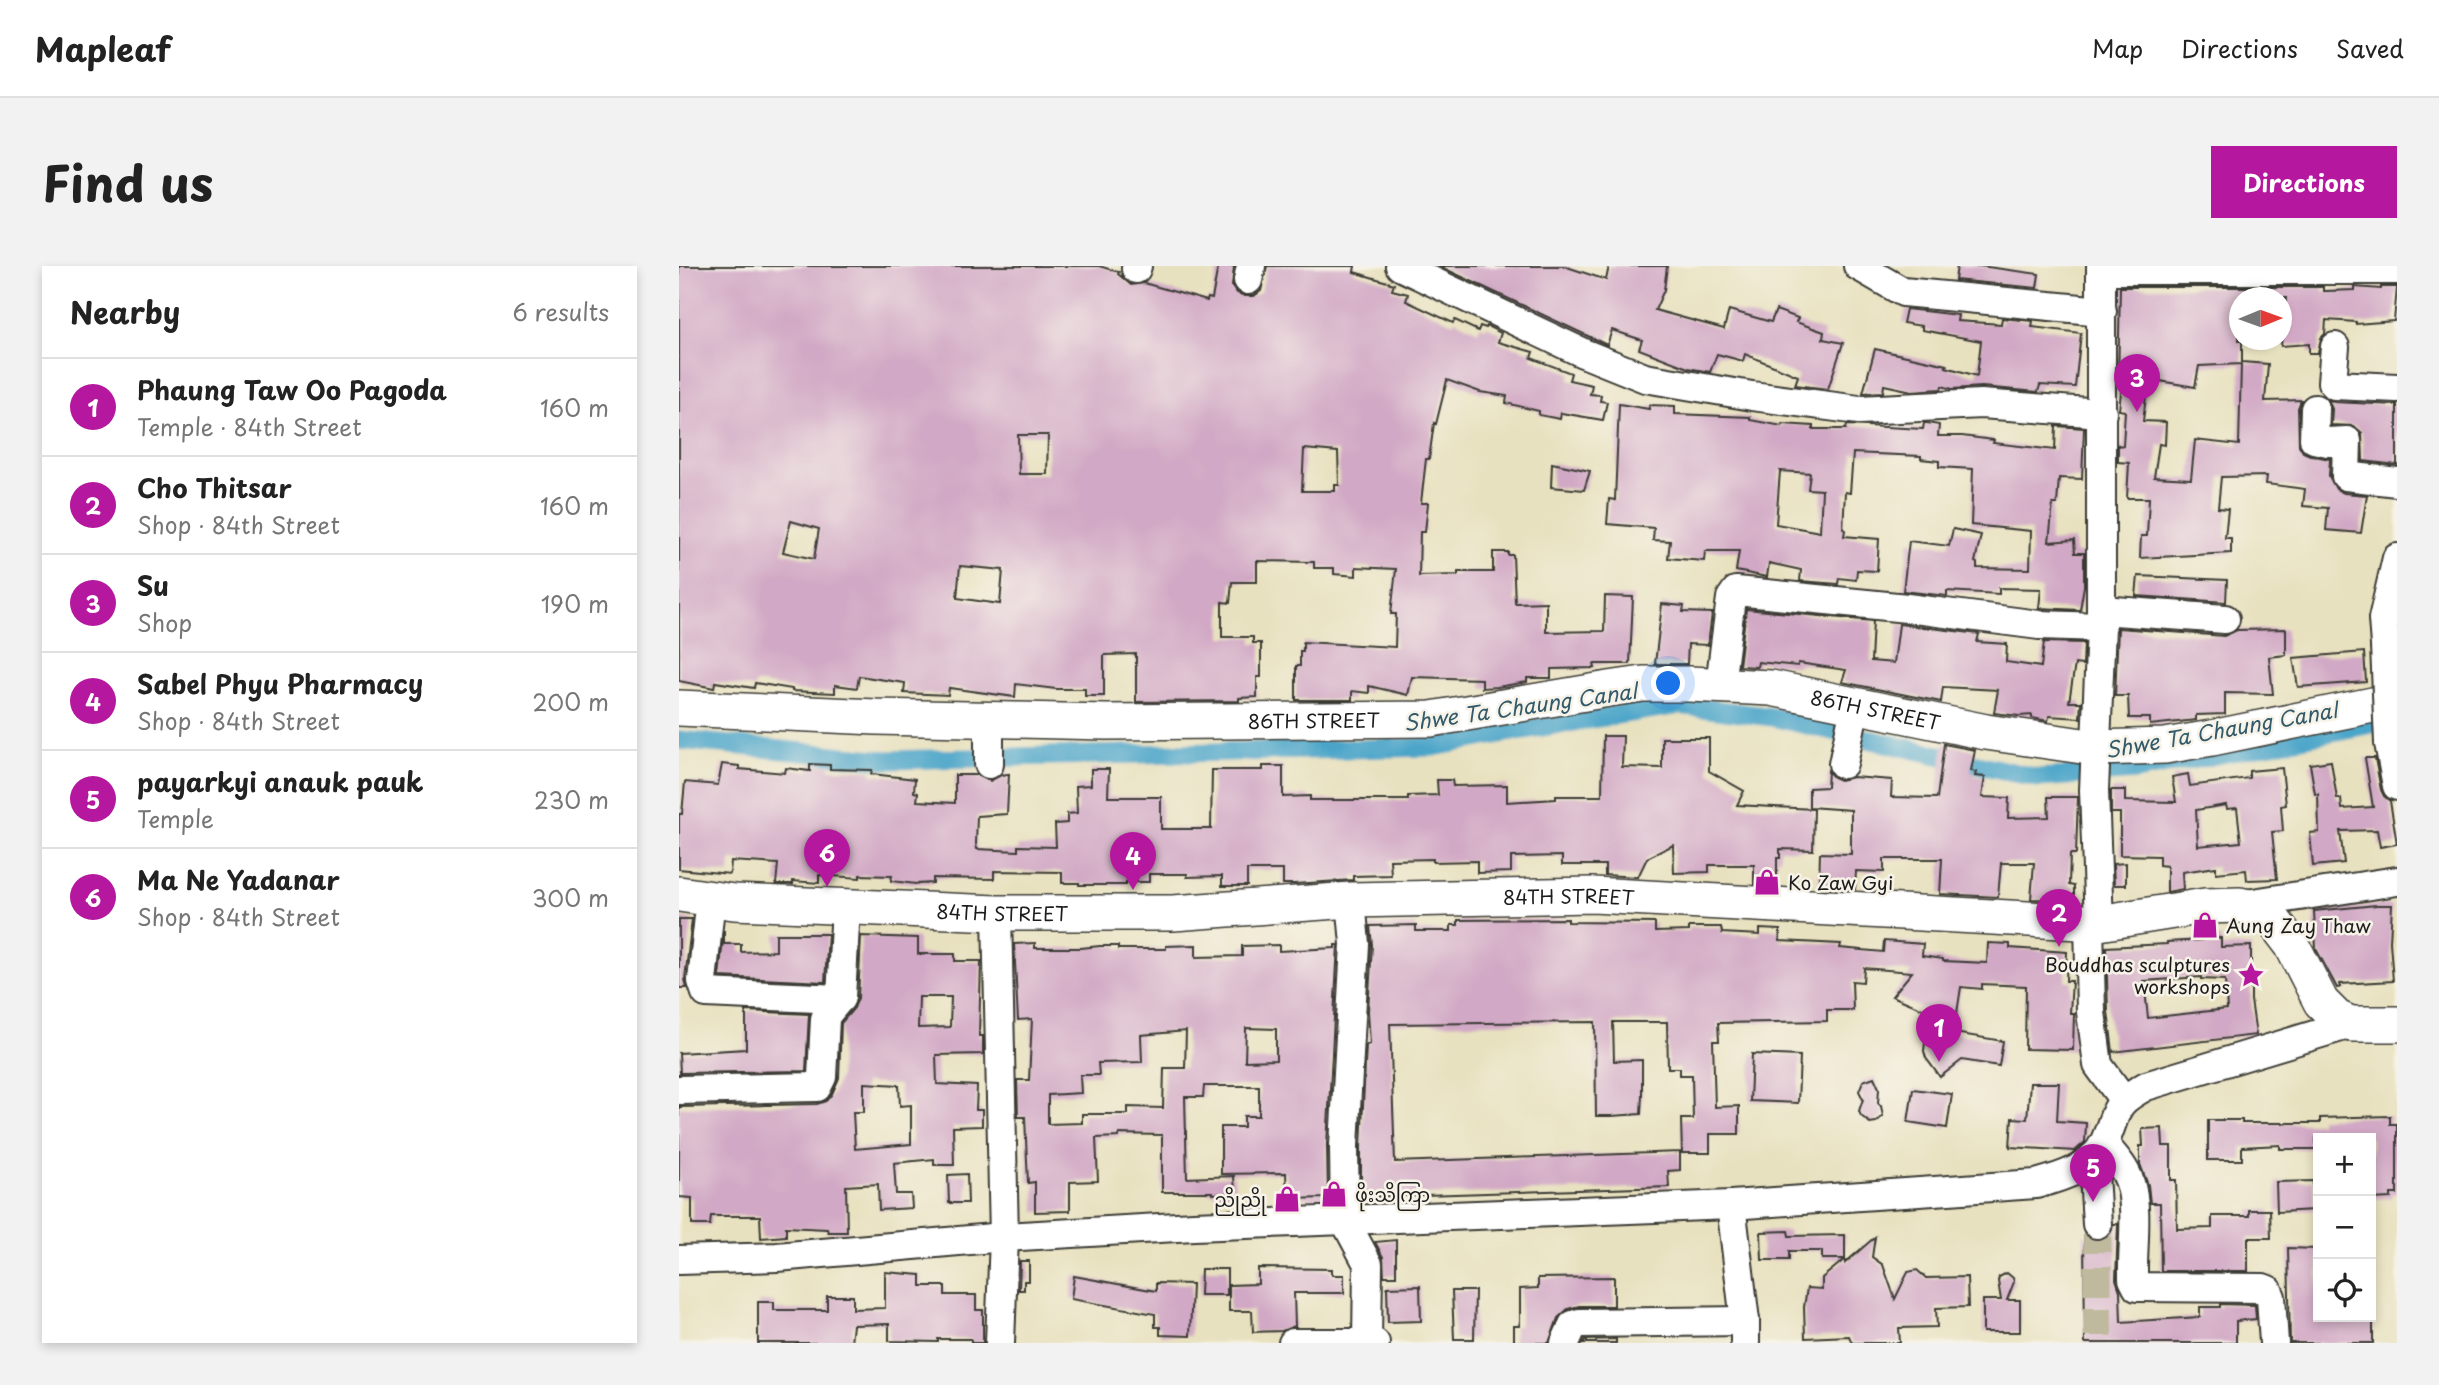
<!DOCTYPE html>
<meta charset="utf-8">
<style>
:root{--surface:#fff;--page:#f2f2f2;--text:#222;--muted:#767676;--line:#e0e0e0;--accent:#b5179e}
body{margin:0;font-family:"Playpen Sans","Noto Sans Myanmar",sans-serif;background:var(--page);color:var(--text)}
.controls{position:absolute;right:21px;bottom:21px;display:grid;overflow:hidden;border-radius:0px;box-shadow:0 4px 10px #0003}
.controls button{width:63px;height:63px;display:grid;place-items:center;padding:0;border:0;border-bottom:2px solid var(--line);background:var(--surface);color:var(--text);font:35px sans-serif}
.compass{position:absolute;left:1550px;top:21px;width:63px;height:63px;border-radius:50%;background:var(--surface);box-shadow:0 4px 10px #0003;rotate:89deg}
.you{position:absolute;left:990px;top:418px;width:24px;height:24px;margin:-18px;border:5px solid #fff;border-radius:50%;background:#1a73e8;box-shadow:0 0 0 10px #1a73e833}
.badge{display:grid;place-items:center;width:46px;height:46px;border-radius:50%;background:var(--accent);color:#fff;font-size:23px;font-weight:700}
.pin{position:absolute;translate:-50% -58px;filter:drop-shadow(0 2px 4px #0008)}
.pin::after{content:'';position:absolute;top:37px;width:24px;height:21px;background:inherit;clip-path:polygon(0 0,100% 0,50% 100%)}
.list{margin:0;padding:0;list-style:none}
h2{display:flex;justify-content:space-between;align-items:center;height:91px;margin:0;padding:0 28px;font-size:30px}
h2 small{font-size:23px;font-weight:400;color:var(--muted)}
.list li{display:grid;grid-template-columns:46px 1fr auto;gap:21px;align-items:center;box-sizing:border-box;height:98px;padding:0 28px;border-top:2px solid var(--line)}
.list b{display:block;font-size:26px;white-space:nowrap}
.list p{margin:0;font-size:23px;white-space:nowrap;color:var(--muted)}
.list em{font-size:23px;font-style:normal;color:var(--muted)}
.icon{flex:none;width:38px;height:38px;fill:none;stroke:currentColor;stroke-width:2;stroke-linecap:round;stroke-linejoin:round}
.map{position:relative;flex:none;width:1718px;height:1077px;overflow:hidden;border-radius:0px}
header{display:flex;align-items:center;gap:42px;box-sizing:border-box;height:98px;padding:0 35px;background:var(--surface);border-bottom:2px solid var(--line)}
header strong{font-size:33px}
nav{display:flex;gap:38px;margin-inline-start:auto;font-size:24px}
.intro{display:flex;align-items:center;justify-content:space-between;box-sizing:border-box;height:168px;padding:0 42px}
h1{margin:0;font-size:49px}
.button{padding:18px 32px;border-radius:0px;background:var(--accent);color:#fff;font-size:24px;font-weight:700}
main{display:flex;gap:42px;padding:0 42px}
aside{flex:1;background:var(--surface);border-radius:0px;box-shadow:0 4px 10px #0003}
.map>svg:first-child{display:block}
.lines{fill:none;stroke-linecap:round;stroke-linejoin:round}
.canal{stroke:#4ca5c9;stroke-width:19}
.building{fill:#d1a8c5;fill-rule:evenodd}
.minor-tunnel{stroke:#bfba9e;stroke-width:28;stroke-dasharray:28 14;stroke-linecap:butt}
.minor-casing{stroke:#3b3a34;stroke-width:32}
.major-casing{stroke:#3b3a34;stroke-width:38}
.minor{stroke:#fff;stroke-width:28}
.major{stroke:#fff;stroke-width:35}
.minor-bridge-casing{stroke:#3b3a34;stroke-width:32;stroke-linecap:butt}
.minor-bridge{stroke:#fff;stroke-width:28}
.labels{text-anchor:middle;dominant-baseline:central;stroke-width:5;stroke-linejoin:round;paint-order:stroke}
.street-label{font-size:19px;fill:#1c1c1c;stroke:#f7f3e8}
.poi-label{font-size:19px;fill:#1c1c1c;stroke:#f7f3e8;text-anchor:start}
.water-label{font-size:21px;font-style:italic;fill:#325a6a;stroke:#f7f3e8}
</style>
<header>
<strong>Mapleaf</strong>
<nav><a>Map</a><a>Directions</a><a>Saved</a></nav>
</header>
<div class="intro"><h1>Find us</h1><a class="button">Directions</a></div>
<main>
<aside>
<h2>Nearby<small>6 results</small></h2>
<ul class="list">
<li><span class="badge">1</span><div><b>Phaung Taw Oo Pagoda</b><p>Temple · 84th Street</p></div><em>160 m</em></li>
<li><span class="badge">2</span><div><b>Cho Thitsar</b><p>Shop · 84th Street</p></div><em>160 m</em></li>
<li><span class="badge">3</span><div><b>Su</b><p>Shop</p></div><em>190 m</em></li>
<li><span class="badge">4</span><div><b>Sabel Phyu Pharmacy</b><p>Shop · 84th Street</p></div><em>200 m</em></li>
<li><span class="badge">5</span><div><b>payarkyi anauk pauk</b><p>Temple</p></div><em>230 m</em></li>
<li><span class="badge">6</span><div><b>Ma Ne Yadanar</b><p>Shop · 84th Street</p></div><em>300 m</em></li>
</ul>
</aside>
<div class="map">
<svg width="1718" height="1077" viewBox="0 0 1718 1077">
<rect width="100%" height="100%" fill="#f7f3e8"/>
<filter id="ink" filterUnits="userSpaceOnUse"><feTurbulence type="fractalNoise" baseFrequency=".0143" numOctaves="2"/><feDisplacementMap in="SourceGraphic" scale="14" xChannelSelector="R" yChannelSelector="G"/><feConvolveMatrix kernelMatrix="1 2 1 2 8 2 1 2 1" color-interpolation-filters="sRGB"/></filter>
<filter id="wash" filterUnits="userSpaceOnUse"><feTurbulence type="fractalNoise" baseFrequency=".00686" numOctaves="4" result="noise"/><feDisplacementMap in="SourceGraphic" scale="28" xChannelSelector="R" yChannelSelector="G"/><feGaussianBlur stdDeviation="1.57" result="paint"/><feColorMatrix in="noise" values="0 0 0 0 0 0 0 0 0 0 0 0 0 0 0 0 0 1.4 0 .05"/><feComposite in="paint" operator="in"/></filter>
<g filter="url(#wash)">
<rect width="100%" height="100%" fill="#e8e1bf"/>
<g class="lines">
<path class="canal" d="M0,474L207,494L754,481L843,464L1000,439L1093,451L1359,512L1457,505L1718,453"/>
</g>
<g id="blocks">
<g class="building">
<path d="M0,0H420L440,6L439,8L452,19L465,17L528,35L529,32L533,33L539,0H555L553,20L558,27L566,30H575L582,25L588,0H676L675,6L715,18L713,24L729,28L727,35L774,57L776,54L799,65L801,60L807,62L808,60L822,67L819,76L854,86L852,92L892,107L890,114L913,119L911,128L922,129L921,135L928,136L924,154L882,147L881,153L860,149V145L827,137L828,130L801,126L768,114L757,158L755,157L750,193H747L742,237H749L746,266H741L740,310L779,309V306H814V286H829V289H834L836,337L867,336V366L925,365L926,330L954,331L951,398H915L916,402L872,403V412H848V416L818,421L803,422V413L733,411L729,429L690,420V427L673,425V434H617V400H621V385H624V376L716,381L717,348H712L717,303L677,301V310L655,308V302H635V296L578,295V316H553L551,337L543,336V371H574V377H582V411H578V431L560,432V435L457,436V388L425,389V430H406V423H377L337,418L336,431L270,422L269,429L225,427L226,417L180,410L178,422L156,419V427L113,425V423L76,417L75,422L36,416L35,422L0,415ZM339,169H369L368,208H340ZM625,183L659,186L660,219H656V225H623ZM112,255L140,263L135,293L104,286ZM281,300L324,304L321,338L278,332Z"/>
<path d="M760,0H885L927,14L930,0H988L985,24L976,44L1045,63L1050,44L1092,56L1097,44L1119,52L1117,56L1145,66L1144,73L1164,77L1149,123L1116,119L1119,110L1066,88L1064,95L1038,88L1031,106L1009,102L960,83L963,74L933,64L928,79Z"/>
<path d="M1278,0H1301L1360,8L1358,22L1276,14Z"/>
<path d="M1441,21H1644V25H1647L1676,24V21L1702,23V21H1718L1715,55L1677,58V56L1647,54L1646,68L1642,72L1639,87H1630V78L1602,80L1607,32H1560V75H1563V96L1589,98L1586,135L1622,134L1619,142L1620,179L1624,186L1631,189L1651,193L1650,210L1657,223L1665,227L1688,229L1682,267L1647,264L1649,242L1624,240L1626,223L1587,218L1588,210L1542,211L1539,242L1549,243L1546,272H1552V287L1461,292L1462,270H1468L1470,232H1448L1450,197L1439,196V179L1444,180L1446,145L1440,144L1443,117H1439ZM1562,98L1560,179L1516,174L1512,213L1475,211L1480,178L1486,179L1487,156L1464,155L1469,113L1516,121L1520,100Z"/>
<path d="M1227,43L1279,49L1278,55L1322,58L1323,52L1354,55L1353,61L1402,67L1396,121L1361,119L1359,126L1303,121L1273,123L1263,120L1262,123L1233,125L1205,119L1204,126L1184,127L1196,83L1268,99L1267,101L1298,110L1302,75L1243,64V60L1224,57Z"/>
<path d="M1649,133L1655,136L1718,139V199L1684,195L1683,167L1675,160L1652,159L1653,143Z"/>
<path d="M940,138L970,143V139L996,140V148L1071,151V154L1103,160L1104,158L1134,160V163H1167L1168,159L1244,163L1245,157H1248L1260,159L1259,170H1283L1315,174L1314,177L1376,184L1377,160L1405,162L1403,213L1380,212L1378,238H1374L1370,276L1395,274L1396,287H1405V320L1401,344L1360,342L1362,323L1320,322V328L1268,325V330L1224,325L1230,275L1270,280L1274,263L1302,269L1296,296L1298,297V302L1351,303L1352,265L1292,259L1294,203L1260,201V195L1242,193V190L1174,187L1171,227L1166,226L1164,263L1166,264L1165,270L1200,273L1198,305L1178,304L1177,314L1160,312L1159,318L1121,315L1122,304L1090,297L1088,311L1057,305L1060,285H1026L1025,295L989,292L991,275L974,274L975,262L928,258L930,233L936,234ZM1101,205L1131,207L1129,223L1143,224L1141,266L1097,258Z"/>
<path d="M873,197L911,205L905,224L872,221Z"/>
<path d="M1459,310L1548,314L1547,336L1457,330Z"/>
<path d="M983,338L1005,340L1004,346L1033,347L1029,379L1009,378L1008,398H976Z"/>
<path d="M1067,343L1194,355L1192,395L1215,397L1220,358L1300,368L1298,376L1328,378L1327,396L1362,401L1365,376L1405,377L1404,399L1396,398L1390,436H1402L1401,452L1370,450L1369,455L1353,452V449L1340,450L1315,447L1319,424L1264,421L1262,436L1163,416L1167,404L1119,397V400L1079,396L1078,401L1060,400Z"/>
<path d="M1439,362L1545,370L1558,364L1607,363V389L1590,391L1594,428L1546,427V448L1517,449V454L1471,459V452H1450L1449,430H1436Z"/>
<path d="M1685,386L1687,416L1619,421L1614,392Z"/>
<path d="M924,470H944L943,501L983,502V472H1030V505L1065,525L1058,539L1135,543L1134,584L1101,583V592H1098V619L1075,618V599H1030V606L995,607L994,579L968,592L959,611L926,609V599H883V590L832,591V606L798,607V595L754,596V593L711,594L712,609L674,610V614L615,618H604V604H568V620H543V610L508,611V608H470V616H447V619H400V617H383V606L315,605V613L254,612V617L237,618L212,615L213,610L181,609V612L140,609V617L114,615V618H97L99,598L52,595L51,608L0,603V548H3L6,516L39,519L43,498L60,500V503L106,507L107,502L131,505V498L151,499V503L193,504L192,508L236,513L235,526L239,527L238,535L276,537V509H298L311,515L322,509L330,508L328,548L298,550L297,578L298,583L339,585V580L377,581L376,558L388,557V548L398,547L397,520L412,519V503H430L429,531H482V563H532L533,504H584V500H604V531L631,530V534H729V530L759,529L758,514H773L774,520L828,519V536L877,533V530H923Z"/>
<path d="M1265,478L1296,484L1292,505L1297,506L1296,510L1306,511L1303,531L1330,532L1329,552L1370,551L1369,531H1399L1397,588H1391L1390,619L1395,620V635L1352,633L1355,597H1322L1319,631L1261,628L1263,593H1205V606L1177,605L1176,623L1140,621L1141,587L1172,588V544L1130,541V522L1148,521L1149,505L1154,511L1161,514L1174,511L1213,514L1212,531L1258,532Z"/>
<path d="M1686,492H1696L1702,524L1705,530L1711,535L1718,578L1701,581L1698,564L1661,565L1665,597L1634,600L1631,567L1640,566L1639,528H1636L1631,498L1652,495L1658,533H1662L1663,543L1694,541Z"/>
<path d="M1603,502L1607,539L1602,540L1604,565L1593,566L1598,613L1568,614L1567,604L1537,607V601L1503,606L1504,623L1488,626V600L1480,599V590L1441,589V547H1432V524H1446V535L1497,536L1493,511L1509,508L1511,520L1570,512V505ZM1547,539L1548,543L1558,542L1562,576L1519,580L1517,544Z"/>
<path d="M1447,597V619H1435L1434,598Z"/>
<path d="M1698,639H1713L1711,676L1714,715L1661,718L1662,721L1658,722L1637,683L1635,645Z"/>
<path d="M0,653H13L6,713L8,722H0Z"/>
<path d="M889,653V656L976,657V666L1010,665V661H1042L1043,667L1081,669V663L1101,664V675L1162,678L1161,682L1204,686L1205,675L1244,678L1243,690L1264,693V695L1308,697L1309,677L1331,678V682L1388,686L1387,715H1393L1391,747H1395L1394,784L1346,783L1347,720L1303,718V723L1282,721L1275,767L1324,775L1320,800L1283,794L1261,811L1247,792L1245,785L1246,777L1259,754L1247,752L1249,745L1213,730L1233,706L1185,702L1184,716L1173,715L1174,744H1148V755L1039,757L1040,775H1034L1036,841L1060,840V868H1031V887H1003L1002,853H1014L1013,809H1001V802H989L988,756H934L935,795L963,794V829L962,848L932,850H917L916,756L711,758L716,896L1001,886V904L989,905L990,921L682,931V880L687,779L691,778L689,745L693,679L691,660L737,659V665H772V659H779V654Z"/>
<path d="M45,664V678H62V686L97,685V668H149L146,716L40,711Z"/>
<path d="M182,670L239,672V688H276V695H302L300,770H304V788L257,789L258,818L298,820L297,844H303V860L274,861L275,899H255V893L215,897L217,928H232L233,942L200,944L199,918L167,920L168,966H149L148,963L107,961V970L82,972L81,950H32L31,959H13V932L0,931V841L138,838L147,835L153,828L160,812L162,757L175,742L179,732ZM240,731H272L271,761L239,762ZM185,817L220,819L221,840L232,839V878L176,883L174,846H185Z"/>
<path d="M1523,671L1542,672V681L1572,680V734L1577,769L1434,786L1429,745L1427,681L1488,678V676L1523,674ZM1522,711V713L1546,714L1548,743L1469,752L1465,715Z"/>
<path d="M356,677V682H402L421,680H439V683H487V680L517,679V691L563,690V680L600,679V685L656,682V679H659L648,879L649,932L608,933L607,907L542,908V861H565V850H580V820H525L524,831H506L508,912L555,910L556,927L533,928V926H483V869L440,868V871L417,872L419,915L391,916V945L356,946V916L349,917L346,851H339L338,814H350L353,753L339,754L335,678ZM567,762L597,763V794L566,795ZM507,765L506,802H485L484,842L449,841V848H403V857L369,858V829L402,827L401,809H420L419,797L463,796L462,769Z"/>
<path d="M67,745L130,748L127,805L1,807L0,787L67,783Z"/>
<path d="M1073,788L1121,790L1119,837L1071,835Z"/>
<path d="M1195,811L1200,822L1199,837L1202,840L1204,850L1197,856L1191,857L1182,850L1180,845L1184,833L1180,825L1184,815Z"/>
<path d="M1351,817H1380L1378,855L1407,857L1406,876L1396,885L1331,881L1333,852L1348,853Z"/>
<path d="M1234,823L1273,828L1268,862L1229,856Z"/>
<path d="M1711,850V858H1718V928H1712V932L1692,933V872H1637V883H1601V879L1563,881V894H1529V854H1563V857H1641V852Z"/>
<path d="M1483,862L1484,880H1492V914H1497L1498,963L1533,962V950H1570V944H1591L1592,972H1569V1005H1482L1481,937H1471L1469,919L1461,898V880H1464L1463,863Z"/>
<path d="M288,908L289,937H270L269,909Z"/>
<path d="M1634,915L1635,944L1598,946L1597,916Z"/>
<path d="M1434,958H1439L1437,1013L1441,1025L1442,1056L1521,1051V1041H1541V1038L1576,1039L1577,1053L1557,1055V1077H1406L1405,968L1411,973L1418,975L1427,972L1432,966Z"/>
<path d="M1109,965L1110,970L1166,969V993H1143V985H1110V994H1083L1082,966Z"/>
<path d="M1196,971L1193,991L1204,999L1216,1033L1229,1006L1238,1004L1247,1012L1288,1011L1289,1041L1257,1042L1258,1061L1220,1062L1221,1077H1173L1170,1070L1126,1072L1125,1041L1128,1022L1143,1023V1012L1166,993V997Z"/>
<path d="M717,974V1010H705L704,991L696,976Z"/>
<path d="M1609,982L1639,983V1051H1694V1077H1611Z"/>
<path d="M341,995H350V1015H345V1024H340Z"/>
<path d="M579,1002L653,1003V1009H665V1027H615L616,1060L603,1065L574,1066L573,1045H550V1019L579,1018Z"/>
<path d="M522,1003H548V1029H521Z"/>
<path d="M206,1006L242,1009V1020H266V1029H297V1044H304V1077H292V1073H259V1076L210,1075V1058L174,1059L172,1077H79V1036H95V1044H148V1030H174V1043L206,1042Z"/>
<path d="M1328,1007L1334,1012L1335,1016L1328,1034H1341V1066H1304V1034H1322L1319,1015L1320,1011Z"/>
<path d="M395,1010L477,1025V1017L513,1018L511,1070L481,1069V1061H476V1048L392,1033Z"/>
<path d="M935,1011V1040H900L889,1043L879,1052L870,1077H835V1060H840L841,1055V1023L859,1022V1012Z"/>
<path d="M741,1020L742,1055L709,1056L708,1021Z"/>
<path d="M773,1025H796L795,1073H775Z"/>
<path d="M937,1073V1077H904L906,1074Z"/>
</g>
</g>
</g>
<g filter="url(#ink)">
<use href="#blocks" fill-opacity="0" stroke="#3b3a34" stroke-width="2"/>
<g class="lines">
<path class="minor-tunnel" d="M1418,958L1419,1077"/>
<g class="minor-casing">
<g id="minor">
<path d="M721,0L904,87L966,112L1073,130L1180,144L1302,138L1423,147"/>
<path d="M1179,0L1224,26L1423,45"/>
<path d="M457,3L458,0"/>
<path d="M1422,4H1718"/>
<path d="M569,14L572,0"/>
<path d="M1656,81L1653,116L1656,119L1718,122"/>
<path d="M1636,143L1635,173L1649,176L1668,175L1667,210L1718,216"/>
<path d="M1422,344L1546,353"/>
<path d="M1706,379L1704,353L1718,292"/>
<path d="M1041,419L1052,332L1057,325L1228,342L1360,359L1422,361"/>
<path d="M310,453V498"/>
<path d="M1710,477L1718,520"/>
<path d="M1164,498L1176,440"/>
<path d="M32,632L23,715L27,727L161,733"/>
<path d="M672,634L676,678L665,880L666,955L689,998L688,1077"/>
<path d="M1561,639L1718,615"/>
<path d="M318,647L325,971L321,1077"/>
<path d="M1410,656L1412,746L1419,799L1444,833"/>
<path d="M1420,657L1415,524L1422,361V0"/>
<path d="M0,824L138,821L143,811L146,753L148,748L162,731L167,641"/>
<path d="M1425,878C1434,889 1445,900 1450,914C1459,937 1454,977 1454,1002V1013L1458,1021L1584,1022L1589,1024L1592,1031L1595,1077"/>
<path d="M1414,891L1418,958"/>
<path d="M1052,939L1066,1055V1077"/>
<path d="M0,994L98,991L325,971L515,960L1052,939L1357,918C1383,911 1414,902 1426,875C1440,843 1432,839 1467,820L1672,758"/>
<path d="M614,1077H696"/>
<path d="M886,1077L894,1059L900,1057L1066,1055"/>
</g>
</g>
<g class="major-casing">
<g id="major">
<path id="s1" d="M0,442L197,451L427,456L752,453L930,423L964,418H1010L1092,422L1307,466L1417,482L1486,480L1533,472L1718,434"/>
<path id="s2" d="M0,628L55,636L318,647H494L672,634L914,629L1420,657L1526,640L1561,639L1580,643L1594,654L1613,679L1642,736L1658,752L1672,758H1718"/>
</g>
</g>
<use href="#minor" class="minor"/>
<use href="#major" class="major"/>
<g class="minor-bridge-casing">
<path id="minor-bridge" d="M1706,379L1710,477"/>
</g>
<use href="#minor-bridge" class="minor-bridge"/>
</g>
</g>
<defs>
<g id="shop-bare" transform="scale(2.1)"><path d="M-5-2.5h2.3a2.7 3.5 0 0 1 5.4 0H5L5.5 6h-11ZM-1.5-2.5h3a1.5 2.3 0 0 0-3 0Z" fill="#b5179e" stroke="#f7f3e8" stroke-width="2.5" paint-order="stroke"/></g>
<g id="sight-bare" transform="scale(2.1)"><path d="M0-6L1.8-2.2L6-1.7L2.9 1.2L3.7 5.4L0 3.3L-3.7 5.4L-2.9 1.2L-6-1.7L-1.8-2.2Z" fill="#b5179e" stroke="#f7f3e8" stroke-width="2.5" paint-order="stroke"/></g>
</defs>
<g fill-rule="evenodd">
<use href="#shop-bare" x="1088" y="616"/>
<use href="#shop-bare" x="1526" y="659"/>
<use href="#sight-bare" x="1572" y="709"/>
<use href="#shop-bare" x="655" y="928"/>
<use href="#shop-bare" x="608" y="933"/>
</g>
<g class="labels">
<g class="street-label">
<text stroke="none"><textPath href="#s1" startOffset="1202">86TH STREET</textPath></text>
<text stroke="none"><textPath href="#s1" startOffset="635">86TH STREET</textPath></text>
<text stroke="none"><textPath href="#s2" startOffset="891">84TH STREET</textPath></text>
<text stroke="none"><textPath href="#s2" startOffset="324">84TH STREET</textPath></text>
</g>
<g class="poi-label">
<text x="1109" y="616">Ko Zaw Gyi</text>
<text x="1547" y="659">Aung Zay Thaw</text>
<text x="1551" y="698" text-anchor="end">Bouddhas sculptures<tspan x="1551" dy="22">workshops</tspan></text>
<text x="676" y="928">ဖိုးသိကြာ</text>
<text x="587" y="933" text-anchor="end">ညိုညို</text>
</g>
<g class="water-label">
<text transform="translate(841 440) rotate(-8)">Shwe Ta Chaung Canal</text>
<text transform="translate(1542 463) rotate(-10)">Shwe Ta Chaung Canal</text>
</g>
</g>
</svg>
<div class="controls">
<button>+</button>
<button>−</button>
<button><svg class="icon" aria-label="locate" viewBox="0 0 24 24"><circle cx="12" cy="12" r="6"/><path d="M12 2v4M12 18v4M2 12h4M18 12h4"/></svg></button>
</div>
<svg class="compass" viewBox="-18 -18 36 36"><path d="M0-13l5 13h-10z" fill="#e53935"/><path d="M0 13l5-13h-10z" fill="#767676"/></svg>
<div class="you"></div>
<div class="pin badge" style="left:1260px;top:796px">1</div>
<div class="pin badge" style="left:1380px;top:681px">2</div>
<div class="pin badge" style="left:1458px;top:146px">3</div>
<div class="pin badge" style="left:454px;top:624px">4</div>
<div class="pin badge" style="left:1414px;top:936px">5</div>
<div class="pin badge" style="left:148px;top:621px">6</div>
</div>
</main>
